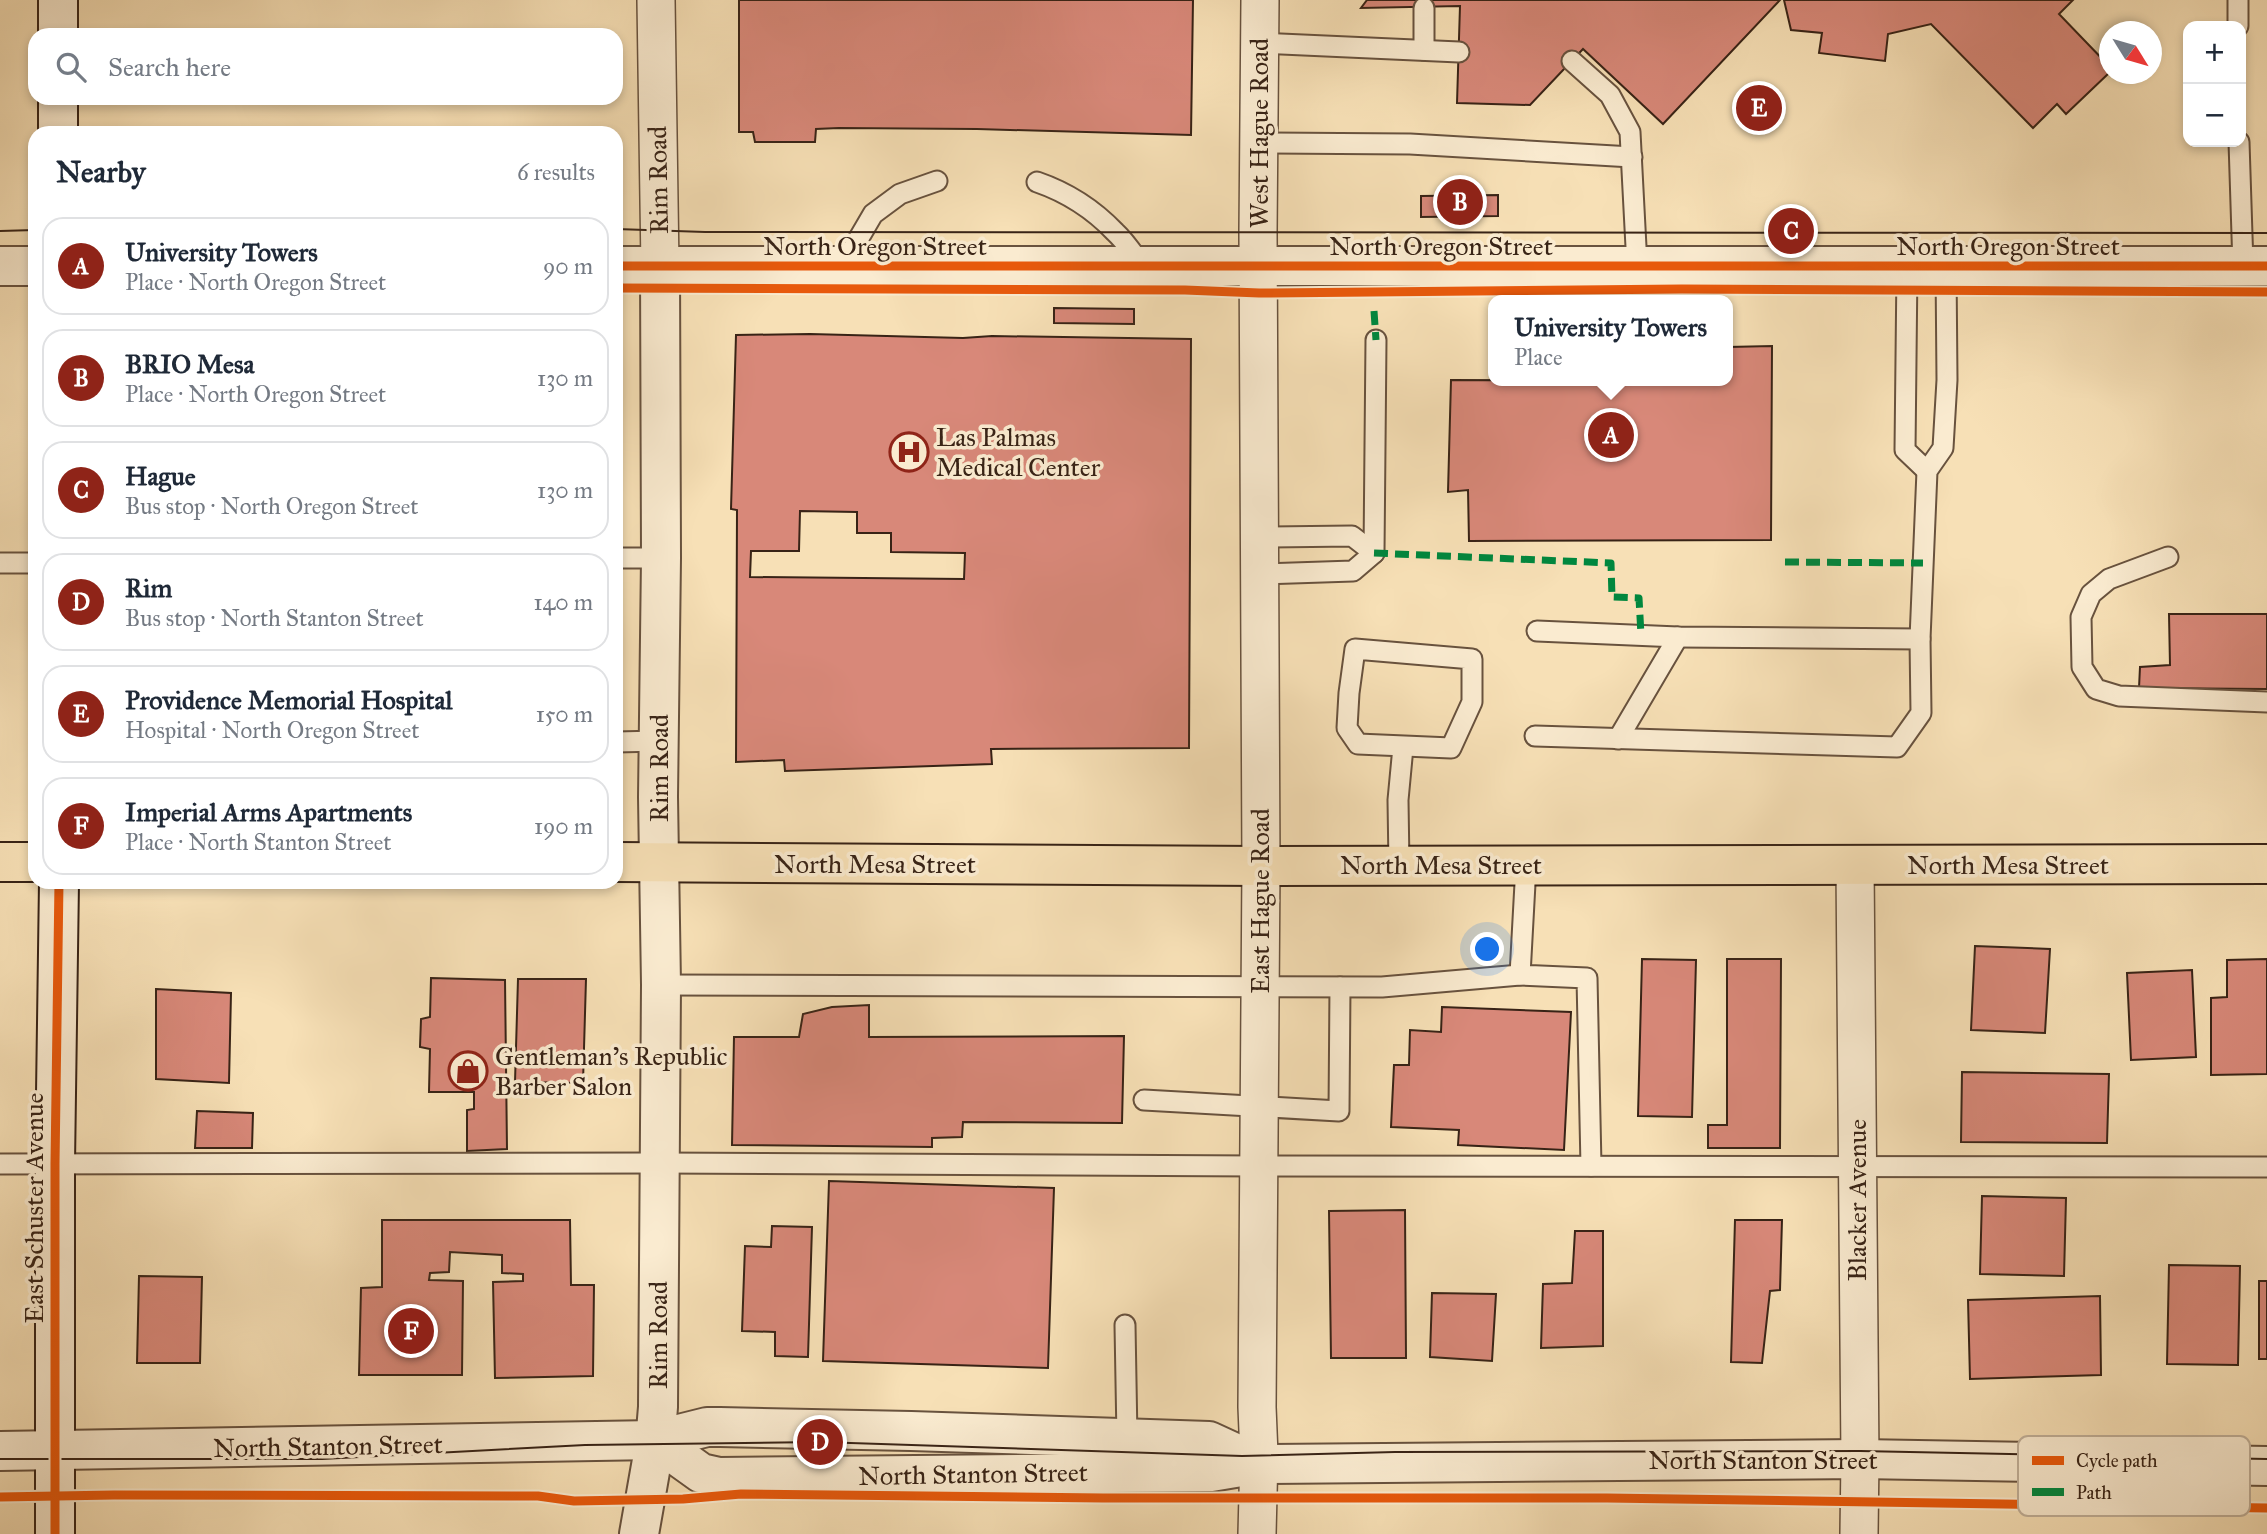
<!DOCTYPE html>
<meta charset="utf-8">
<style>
:root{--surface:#fff;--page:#f6f6f7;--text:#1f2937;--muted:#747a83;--line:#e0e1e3;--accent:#8f2418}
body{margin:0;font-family:"IM FELL Great Primer",serif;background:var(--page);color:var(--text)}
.controls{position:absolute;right:21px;top:21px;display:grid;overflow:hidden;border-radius:14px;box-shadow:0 4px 10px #0003}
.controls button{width:63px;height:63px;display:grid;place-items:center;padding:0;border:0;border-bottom:2px solid var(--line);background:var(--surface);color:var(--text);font:35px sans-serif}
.compass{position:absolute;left:2099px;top:21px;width:63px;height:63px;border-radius:50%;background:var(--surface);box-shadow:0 4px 10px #0003;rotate:127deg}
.you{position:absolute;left:1488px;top:950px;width:24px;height:24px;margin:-18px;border:5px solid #fff;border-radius:50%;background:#1a73e8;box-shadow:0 0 0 10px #1a73e833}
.badge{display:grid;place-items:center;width:46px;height:46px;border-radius:50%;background:var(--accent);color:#fff;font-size:23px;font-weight:700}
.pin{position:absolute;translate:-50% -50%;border:4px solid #fff;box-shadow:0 2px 7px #0006}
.popup{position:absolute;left:1488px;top:295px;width:245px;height:91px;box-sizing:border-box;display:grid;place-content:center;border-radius:14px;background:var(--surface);filter:drop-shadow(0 2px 5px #0005);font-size:23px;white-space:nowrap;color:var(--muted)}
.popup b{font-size:26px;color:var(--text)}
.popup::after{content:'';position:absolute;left:50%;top:100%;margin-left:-14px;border:14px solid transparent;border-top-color:var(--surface)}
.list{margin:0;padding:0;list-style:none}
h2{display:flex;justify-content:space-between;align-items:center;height:91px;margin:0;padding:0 28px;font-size:30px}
h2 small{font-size:23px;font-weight:400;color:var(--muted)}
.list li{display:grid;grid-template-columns:46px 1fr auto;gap:21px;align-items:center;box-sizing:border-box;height:98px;margin:0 14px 14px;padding:0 14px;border:2px solid var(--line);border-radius:21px}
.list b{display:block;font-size:26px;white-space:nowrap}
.list p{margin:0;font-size:23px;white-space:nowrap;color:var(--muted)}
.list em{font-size:23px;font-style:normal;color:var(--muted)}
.icon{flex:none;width:38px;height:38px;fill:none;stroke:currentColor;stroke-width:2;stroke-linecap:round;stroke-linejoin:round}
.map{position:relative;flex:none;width:2267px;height:1534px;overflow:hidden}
.search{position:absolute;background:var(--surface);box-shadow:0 4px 10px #0003;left:28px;top:28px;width:595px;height:77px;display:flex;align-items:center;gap:18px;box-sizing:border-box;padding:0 24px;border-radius:21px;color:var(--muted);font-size:26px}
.panel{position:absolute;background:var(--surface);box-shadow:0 4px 10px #0003;left:28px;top:126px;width:595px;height:763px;border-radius:21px}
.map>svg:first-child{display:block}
.building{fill:#d88879;stroke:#382316;stroke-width:2;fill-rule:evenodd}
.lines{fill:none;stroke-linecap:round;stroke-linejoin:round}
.service-casing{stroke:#68523e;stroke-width:23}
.minor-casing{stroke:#68523e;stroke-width:40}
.tertiary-casing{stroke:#68523e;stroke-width:42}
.secondary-casing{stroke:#382316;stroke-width:42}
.primary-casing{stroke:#382316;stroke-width:42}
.service{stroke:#faebd0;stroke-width:19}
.minor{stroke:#faebd0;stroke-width:37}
.tertiary{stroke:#faebd0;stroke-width:38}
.secondary{stroke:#faebd0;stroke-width:38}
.primary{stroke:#f7e0b6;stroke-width:38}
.tram{stroke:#382316;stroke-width:2}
.quiet{stroke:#00873e;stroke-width:7;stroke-dasharray:14 7;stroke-linecap:butt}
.cycleway-casing{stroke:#faebd0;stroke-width:13}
.cycleway{stroke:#e8590c;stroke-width:9}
.labels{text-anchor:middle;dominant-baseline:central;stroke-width:7;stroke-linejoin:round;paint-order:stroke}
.street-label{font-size:26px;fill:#382316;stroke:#faebd0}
.poi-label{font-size:26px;fill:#382316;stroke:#faebd0;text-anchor:start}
.key{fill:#faebd0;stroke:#c0af98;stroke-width:2}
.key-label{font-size:19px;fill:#382316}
</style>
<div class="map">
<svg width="2267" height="1534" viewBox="0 0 2267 1534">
<rect width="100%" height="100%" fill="#f7e0b6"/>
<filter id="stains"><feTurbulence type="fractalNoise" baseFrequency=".00286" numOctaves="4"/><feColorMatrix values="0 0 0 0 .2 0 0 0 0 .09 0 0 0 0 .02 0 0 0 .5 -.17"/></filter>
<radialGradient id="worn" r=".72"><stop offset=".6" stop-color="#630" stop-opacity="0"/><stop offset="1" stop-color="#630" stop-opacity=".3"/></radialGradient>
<g class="building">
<path d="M739,0H1193L1191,135L977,129L839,128L816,129L815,142H755L753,132H739Z"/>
<path d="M1367,0H1780L1663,124L1583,49L1530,105L1457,103L1460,6L1361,8Z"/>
<path d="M1784,0H2073L2059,14L2110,67V72L2066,114L2057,104L2033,128L1931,24L1888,34L1885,61L1819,53L1822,33L1791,30Z"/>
<path d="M1498,195V216L1421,217V196Z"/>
<path d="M1054,308L1134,309V324L1054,323Z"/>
<path d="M810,334L963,338L992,336L1191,339L1189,748L991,749L992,764L785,771L784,760L736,762L737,510L731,509L736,335ZM800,511L857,512V533H891V552L965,553L964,579L750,577L751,551H799Z"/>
<path d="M1772,346L1771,540L1469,541L1468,490L1448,492L1451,380L1728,381V347Z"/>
<path d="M2169,614H2267V689L2139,688L2140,667L2170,665Z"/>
<path d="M1975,946L2050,949L2045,1033L1971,1030Z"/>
<path d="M1642,959L1696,960L1692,1117L1638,1116Z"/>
<path d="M1727,959H1781L1780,1148H1708V1125H1727Z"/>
<path d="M2267,959V1074L2211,1075V998L2227,997V960Z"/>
<path d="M2192,970L2196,1057L2131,1060L2127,973Z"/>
<path d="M431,978L505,980L507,1149L467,1151V1110L474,1109V1092H429L430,1049L420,1047L421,1019L430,1017Z"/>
<path d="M518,979H586L583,1083L515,1082Z"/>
<path d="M156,989L231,993L229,1083L156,1079Z"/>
<path d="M869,1005V1037L1124,1036L1122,1123L963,1122L962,1137L932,1138V1147L732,1145L734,1037H799L803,1014L832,1007Z"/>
<path d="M1442,1007L1571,1012L1564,1150L1458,1145L1459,1130L1391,1127L1394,1065H1409L1410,1030L1441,1032Z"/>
<path d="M1962,1072L2109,1074L2107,1143L1961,1142Z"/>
<path d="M197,1111L253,1113L252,1148H195Z"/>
<path d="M829,1181L1054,1188L1048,1368L823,1361Z"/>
<path d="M1982,1196L2066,1198L2064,1276L1980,1274Z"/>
<path d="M1405,1210L1406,1358H1331L1329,1211Z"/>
<path d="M382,1220H570L571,1285H594L593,1376L495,1378L493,1282L523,1281V1274L502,1273V1255L450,1252L449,1272L430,1273L429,1280L463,1281L462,1375H359L361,1288L382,1287Z"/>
<path d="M1735,1220H1782L1780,1290L1770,1291L1762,1363L1731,1362Z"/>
<path d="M772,1226L812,1227L808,1357L775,1356V1332L742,1331L745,1246L771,1247Z"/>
<path d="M1575,1231H1603V1346L1541,1348L1543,1284L1572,1283Z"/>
<path d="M2169,1265L2240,1266L2238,1365L2167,1364Z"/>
<path d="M139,1276L202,1277L200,1363H137Z"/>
<rect x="2259" y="1281" width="8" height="78"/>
<path d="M1432,1293L1496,1294L1492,1361L1430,1357Z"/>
<path d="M2100,1296L2101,1375L1970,1379L1968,1300Z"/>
</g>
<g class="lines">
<g class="service-casing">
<g id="service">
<path d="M2238,0V26"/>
<path d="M1424,8V50"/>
<path d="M1260,43L1459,52"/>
<path d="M1572,61L1610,95L1630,132L1637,266"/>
<path d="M2239,142L2243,266"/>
<path d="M1260,143L1410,144L1632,157"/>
<path d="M1037,182C1066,192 1094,210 1115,232C1126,242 1134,255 1143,267"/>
<path d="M842,267L873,214L900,194L937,181"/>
<path d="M1907,267L1905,450L1927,471"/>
<path d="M1260,537L1352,536L1374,553"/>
<path d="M2168,557L2109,579L2091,594L2081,617L2082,667L2096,689L2119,696L2267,702"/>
<path d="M616,558H661"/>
<path d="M0,563H35"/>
<path d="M1260,574L1353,571L1374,553L1376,340"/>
<path d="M1537,631L1678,637L1920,639"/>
<path d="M1355,649L1472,659V702L1451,748L1358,744L1347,728L1349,693Z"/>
<path d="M1535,736L1897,747L1921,713L1920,639L1927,471L1943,448L1947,380L1946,267"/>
<path d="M1618,739L1678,637"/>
<path d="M616,742L659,741"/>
<path d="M1399,865L1398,800L1403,747"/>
<path d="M1526,865L1520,975L1587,978L1591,1166"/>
<path d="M661,985L1382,987L1520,975"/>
<path d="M1144,1100L1339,1111L1340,987"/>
<path d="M0,1164L658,1163L1259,1166L2267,1167"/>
<path d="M1125,1325L1127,1438"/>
</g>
</g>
<g class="minor-casing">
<g id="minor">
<path d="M656,0L660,267"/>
<path d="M1855,865L1860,1459L1859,1534"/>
<path d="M1257,1534L1259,1455L1257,1407L1261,866L1258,232L1260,0"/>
</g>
</g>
<g class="tertiary-casing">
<g id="tertiary">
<path d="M0,266H35"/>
<path d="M616,266H2267"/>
<path d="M655,1440L701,1473L719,1477L1211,1472L1259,1464L1860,1459L2267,1466"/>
<path d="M0,1451L655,1440L707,1427H720L911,1431L1209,1441L1259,1464"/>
<path d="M639,1534L655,1443L658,1407L661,985L658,797L661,558L660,267"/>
</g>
</g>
<g class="secondary-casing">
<g id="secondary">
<path d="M58,0V35"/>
<path d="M58,98V133"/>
<path d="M55,1534V1164L59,882"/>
</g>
</g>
<g class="primary-casing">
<g id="primary">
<path d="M0,862H35"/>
<path d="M616,862L1261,866L2267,864"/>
</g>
</g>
<use href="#service" class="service"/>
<use href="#minor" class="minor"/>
<use href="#tertiary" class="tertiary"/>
<use href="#secondary" class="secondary"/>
<use href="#primary" class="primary"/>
<g class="tram">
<path d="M616,229L705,232L2267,233"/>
<path d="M0,231L35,230"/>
<path d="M0,1459H322L585,1445L820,1442L1242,1456L1395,1452L1860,1451L2267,1459"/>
</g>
<g class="quiet">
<path d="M1374,311L1376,340"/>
<path d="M1374,553L1611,563L1612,597L1639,598L1641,635"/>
<path d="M1785,562L1923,563"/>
</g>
<g class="cycleway-casing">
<g id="cycleway">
<path d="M616,266H2267"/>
<path d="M616,288L1185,290L1259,293L1682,289L2267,292"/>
<path d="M0,1497L114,1495L538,1496L574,1501L683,1499L741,1494L1103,1498H1607L2267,1508"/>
<path d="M55,1534V1164L59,882"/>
</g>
</g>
<use href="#cycleway" class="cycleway"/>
</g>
<defs>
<g id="hospital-ring" transform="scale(2.0125)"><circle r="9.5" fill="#faebd0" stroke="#8f2418" stroke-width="1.5"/><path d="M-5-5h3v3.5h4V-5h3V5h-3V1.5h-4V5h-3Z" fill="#8f2418"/></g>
<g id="shop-ring" transform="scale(2.0125)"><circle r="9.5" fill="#faebd0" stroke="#8f2418" stroke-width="1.5"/><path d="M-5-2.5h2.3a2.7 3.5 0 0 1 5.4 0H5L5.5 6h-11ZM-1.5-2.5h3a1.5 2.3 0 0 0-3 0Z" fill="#8f2418"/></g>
</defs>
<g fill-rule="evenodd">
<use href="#hospital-ring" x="909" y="452"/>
<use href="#shop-ring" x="468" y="1071"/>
</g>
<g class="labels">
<g class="street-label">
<text transform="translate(1259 133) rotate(-90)">West Hague Road</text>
<text transform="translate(658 180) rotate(-91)">Rim Road</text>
<text x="875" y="246">North Oregon Street</text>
<text x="1441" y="246">North Oregon Street</text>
<text x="2008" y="246">North Oregon Street</text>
<text transform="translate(659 768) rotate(-90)">Rim Road</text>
<text x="875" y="864">North Mesa Street</text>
<text x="1441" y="865">North Mesa Street</text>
<text x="2008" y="865">North Mesa Street</text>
<text transform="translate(1260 901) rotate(-90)">East Hague Road</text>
<text transform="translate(1857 1200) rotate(-90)">Blacker Avenue</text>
<text transform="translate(34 1208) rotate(-90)">East Schuster Avenue</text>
<text transform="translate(658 1335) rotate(-90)">Rim Road</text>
<text transform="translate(328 1446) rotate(-1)">North Stanton Street</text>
<text x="1763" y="1460">North Stanton Street</text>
<text transform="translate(973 1474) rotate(-1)">North Stanton Street</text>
</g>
<g class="poi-label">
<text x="936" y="437">Las Palmas<tspan x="936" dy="30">Medical Center</tspan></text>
<text x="495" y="1056">Gentleman's Republic<tspan x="495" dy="30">Barber Salon</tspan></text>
</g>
</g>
<rect x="2018" y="1436" width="232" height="80" rx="10" class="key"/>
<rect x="2032" y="1456" width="32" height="9" fill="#e8590c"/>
<rect x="2032" y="1488" width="32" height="8" fill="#00873e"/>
<g class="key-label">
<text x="2076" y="1467">Cycle path</text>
<text x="2076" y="1499">Path</text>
</g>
<rect width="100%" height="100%" filter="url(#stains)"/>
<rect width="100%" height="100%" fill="url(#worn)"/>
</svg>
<div class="controls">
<button>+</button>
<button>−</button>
</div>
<svg class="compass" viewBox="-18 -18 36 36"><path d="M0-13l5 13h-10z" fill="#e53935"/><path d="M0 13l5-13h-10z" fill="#747a83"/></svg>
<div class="you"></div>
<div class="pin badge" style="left:1611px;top:435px">A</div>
<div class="popup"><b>University Towers</b>Place</div>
<div class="pin badge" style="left:1460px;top:202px">B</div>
<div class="pin badge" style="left:1791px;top:231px">C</div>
<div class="pin badge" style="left:820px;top:1442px">D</div>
<div class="pin badge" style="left:1759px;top:108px">E</div>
<div class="pin badge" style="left:411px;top:1331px">F</div>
<div class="search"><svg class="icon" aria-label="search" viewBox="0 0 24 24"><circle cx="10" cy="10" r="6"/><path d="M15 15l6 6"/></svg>Search here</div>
<section class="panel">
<h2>Nearby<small>6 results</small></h2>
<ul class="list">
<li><span class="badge">A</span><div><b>University Towers</b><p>Place · North Oregon Street</p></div><em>90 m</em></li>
<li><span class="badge">B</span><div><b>BRIO Mesa</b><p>Place · North Oregon Street</p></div><em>130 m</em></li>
<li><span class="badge">C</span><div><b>Hague</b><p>Bus stop · North Oregon Street</p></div><em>130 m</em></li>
<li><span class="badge">D</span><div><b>Rim</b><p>Bus stop · North Stanton Street</p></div><em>140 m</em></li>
<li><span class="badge">E</span><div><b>Providence Memorial Hospital</b><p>Hospital · North Oregon Street</p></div><em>150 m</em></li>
<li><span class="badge">F</span><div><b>Imperial Arms Apartments</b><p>Place · North Stanton Street</p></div><em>190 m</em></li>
</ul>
</section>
</div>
